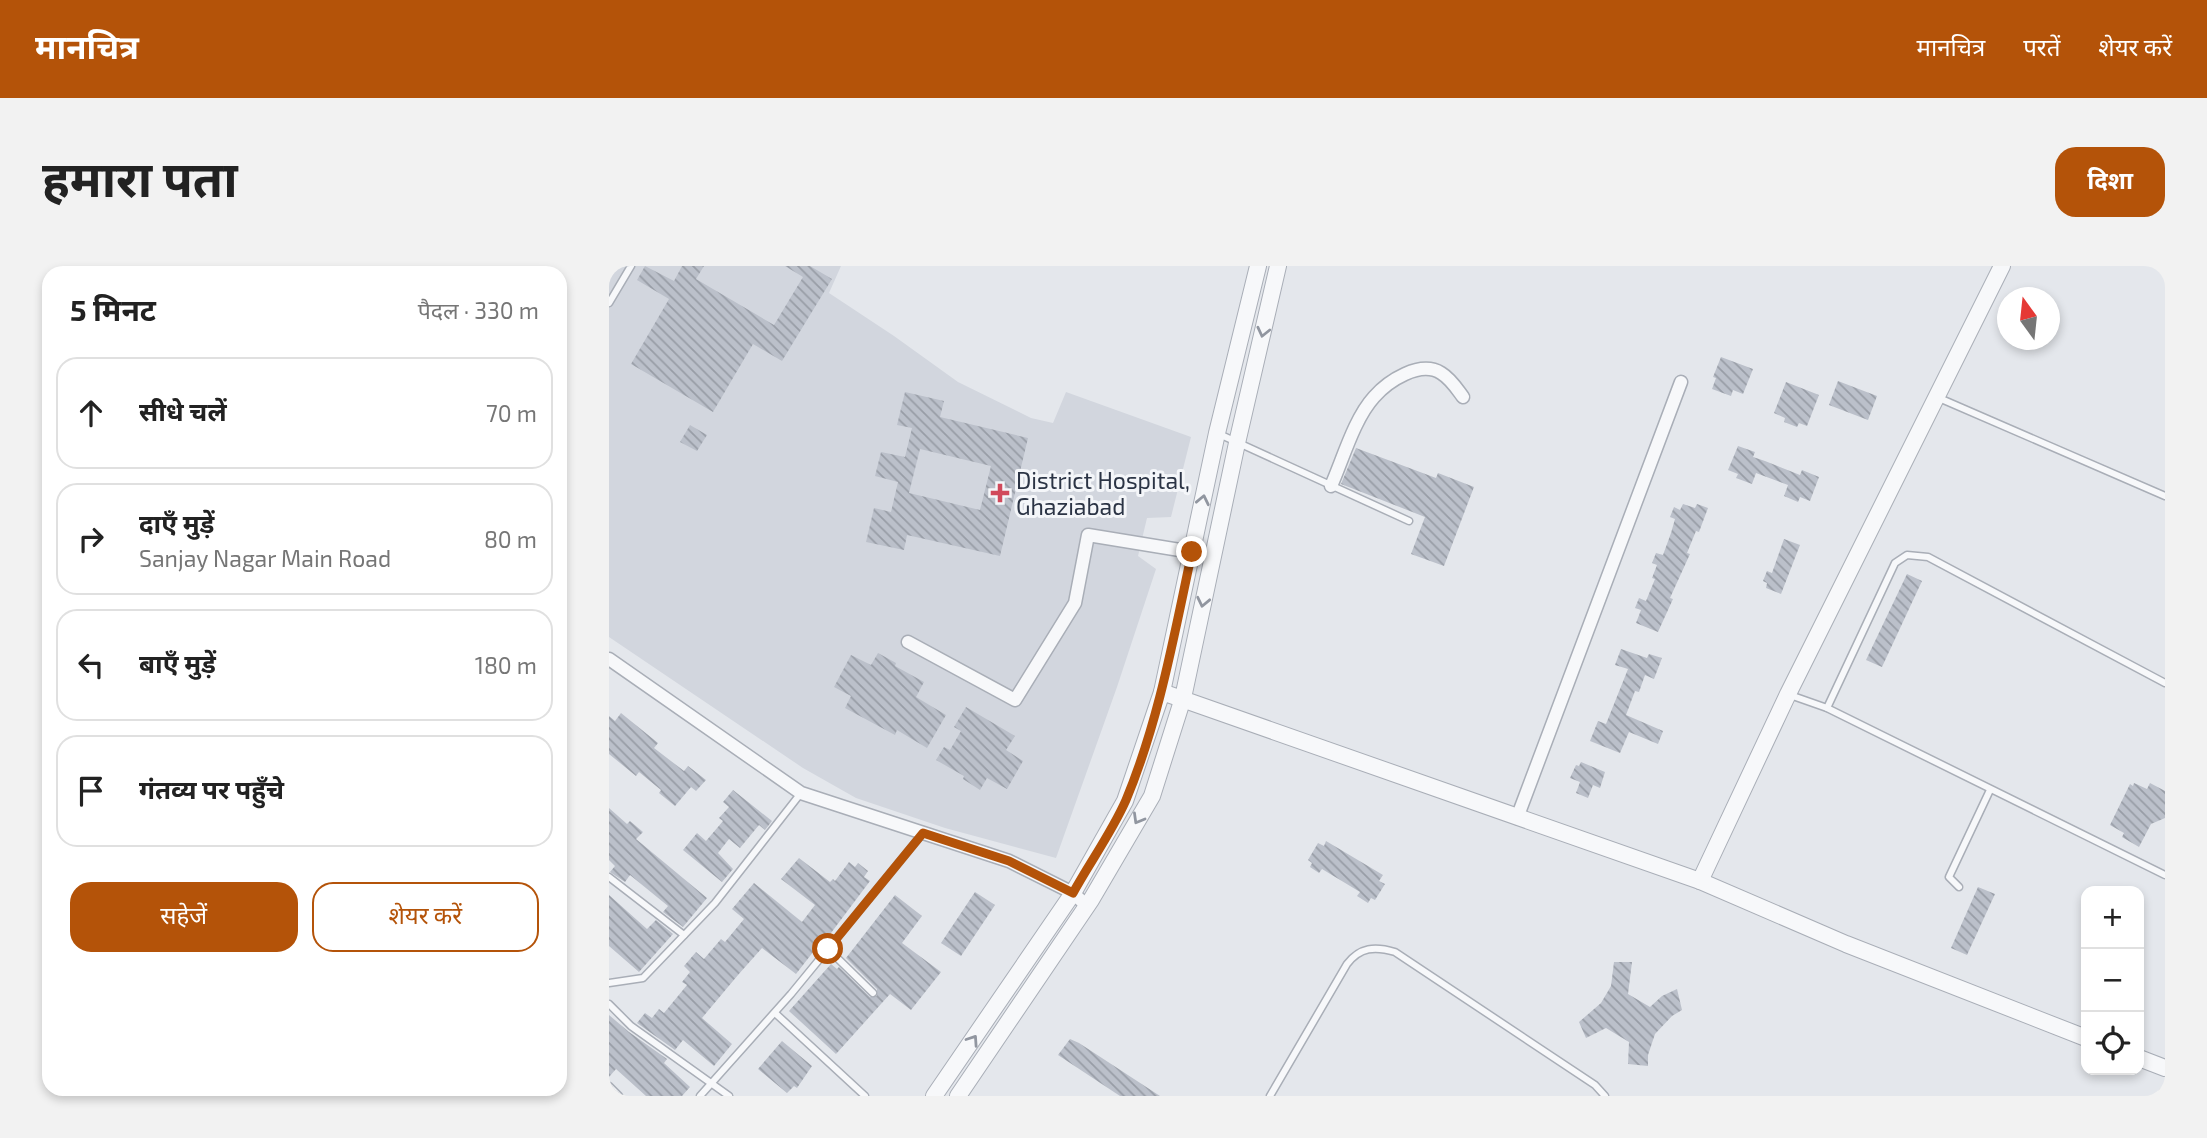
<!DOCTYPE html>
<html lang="hi">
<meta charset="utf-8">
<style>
:root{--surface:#fff;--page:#f2f2f2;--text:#222;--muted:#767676;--line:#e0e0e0;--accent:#b45309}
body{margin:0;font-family:"Exo 2","Noto Sans Devanagari",sans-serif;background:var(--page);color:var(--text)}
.controls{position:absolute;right:21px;bottom:21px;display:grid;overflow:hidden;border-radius:14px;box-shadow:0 4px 10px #0003}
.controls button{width:63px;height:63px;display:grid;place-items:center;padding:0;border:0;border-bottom:2px solid var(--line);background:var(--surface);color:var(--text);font:35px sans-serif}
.compass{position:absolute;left:1388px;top:21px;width:63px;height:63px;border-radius:50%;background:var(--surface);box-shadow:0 4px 10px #0003;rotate:345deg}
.stop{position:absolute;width:21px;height:21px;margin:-16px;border:5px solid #b45309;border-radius:50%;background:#fff}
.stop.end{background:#b45309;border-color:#fff;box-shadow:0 2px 7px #0008}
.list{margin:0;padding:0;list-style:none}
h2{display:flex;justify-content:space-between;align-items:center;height:91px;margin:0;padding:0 28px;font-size:30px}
h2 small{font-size:23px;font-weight:400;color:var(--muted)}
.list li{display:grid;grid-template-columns:46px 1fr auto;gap:21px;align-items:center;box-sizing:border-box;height:112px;margin:0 14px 14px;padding:0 14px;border:2px solid var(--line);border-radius:21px}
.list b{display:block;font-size:26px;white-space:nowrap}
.list p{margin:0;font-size:23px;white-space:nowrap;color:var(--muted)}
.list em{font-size:23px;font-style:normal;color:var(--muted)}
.actions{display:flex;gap:14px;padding:21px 28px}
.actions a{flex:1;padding:16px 0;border:2px solid var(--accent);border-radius:21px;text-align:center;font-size:24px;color:var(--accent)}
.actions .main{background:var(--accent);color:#fff}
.icon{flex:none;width:38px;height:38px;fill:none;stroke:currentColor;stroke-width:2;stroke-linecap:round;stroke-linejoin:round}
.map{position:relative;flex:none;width:1556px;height:830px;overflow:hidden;border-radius:21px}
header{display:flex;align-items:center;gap:42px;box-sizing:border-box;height:98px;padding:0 35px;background:var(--accent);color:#fff}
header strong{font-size:33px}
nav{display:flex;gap:38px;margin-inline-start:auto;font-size:24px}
.intro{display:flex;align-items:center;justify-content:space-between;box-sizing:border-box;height:168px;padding:0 42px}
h1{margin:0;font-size:49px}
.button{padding:18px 32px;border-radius:21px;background:var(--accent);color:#fff;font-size:24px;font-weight:700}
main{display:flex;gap:42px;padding:0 42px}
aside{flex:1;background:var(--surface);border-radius:21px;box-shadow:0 4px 10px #0003}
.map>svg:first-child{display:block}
.built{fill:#d2d6de}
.building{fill:url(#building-back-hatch);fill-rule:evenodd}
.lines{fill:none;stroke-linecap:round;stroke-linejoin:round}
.service-casing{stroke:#a9aeb7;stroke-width:9}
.minor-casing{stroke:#a9aeb7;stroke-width:15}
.tertiary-casing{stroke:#a9aeb7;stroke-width:18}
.service{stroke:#f7f8fa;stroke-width:6}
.minor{stroke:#f7f8fa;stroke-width:12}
.tertiary{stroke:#f7f8fa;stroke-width:16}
.oneway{stroke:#9196a0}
.route{stroke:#b45309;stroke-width:9}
.poi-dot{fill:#d1495b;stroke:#f4f6f9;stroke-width:2.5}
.labels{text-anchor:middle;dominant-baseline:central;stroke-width:6;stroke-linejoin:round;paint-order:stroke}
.poi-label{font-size:23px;fill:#2b3445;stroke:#f4f6f9;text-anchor:start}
</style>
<header>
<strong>मानचित्र</strong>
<nav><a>मानचित्र</a><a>परतें</a><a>शेयर करें</a></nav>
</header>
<div class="intro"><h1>हमारा पता</h1><a class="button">दिशा</a></div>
<main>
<aside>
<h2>5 मिनट<small>पैदल · 330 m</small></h2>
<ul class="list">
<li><svg class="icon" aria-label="ahead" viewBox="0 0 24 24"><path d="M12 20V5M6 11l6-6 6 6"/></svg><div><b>सीधे चलें</b></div><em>70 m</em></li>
<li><svg class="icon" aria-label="right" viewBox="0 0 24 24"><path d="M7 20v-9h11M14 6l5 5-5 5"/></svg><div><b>दाएँ मुड़ें</b><p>Sanjay Nagar Main Road</p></div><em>80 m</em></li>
<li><svg class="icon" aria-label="left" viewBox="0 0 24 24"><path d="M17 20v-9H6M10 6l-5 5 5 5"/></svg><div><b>बाएँ मुड़ें</b></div><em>180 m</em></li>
<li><svg class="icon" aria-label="arrive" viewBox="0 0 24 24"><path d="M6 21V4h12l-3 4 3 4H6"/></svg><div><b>गंतव्य पर पहुँचे</b></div></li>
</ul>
<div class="actions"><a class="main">सहेजें</a><a>शेयर करें</a></div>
</aside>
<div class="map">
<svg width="1556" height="830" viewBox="0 0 1556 830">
<defs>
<pattern id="building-back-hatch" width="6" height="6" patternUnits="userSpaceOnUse" patternTransform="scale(1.75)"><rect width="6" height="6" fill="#bbc0ca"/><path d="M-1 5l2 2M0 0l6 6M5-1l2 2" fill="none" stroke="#989da6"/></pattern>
</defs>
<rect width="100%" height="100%" fill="#e4e7ec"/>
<path class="built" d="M0,0H232L220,27L285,70L349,116L422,152L444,157L457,126L582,171L562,251L538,252L529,290L547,303L508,421L447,592L336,562L247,532L194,502L0,371Z"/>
<g class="building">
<path d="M36,0L65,15L73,0H95L87,13L165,59L194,11L176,0H201L223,13L173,95L144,78L104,146L22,98L60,33L28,14Z"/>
<path d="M1112,91L1144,103L1134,128L1124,124L1122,130L1103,123L1107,112L1104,111Z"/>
<path d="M1229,115L1268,130L1259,154L1220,139Z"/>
<path d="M1177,116L1210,129L1198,160L1190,157L1188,161L1175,156L1176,152L1165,147Z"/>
<path d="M296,126L335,135L331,151L419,172L391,290L298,269L295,284L257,276L265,242L282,246L289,216L266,210L272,186L296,191L303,162L288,159ZM311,183L382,200L371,244L300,227Z"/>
<path d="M81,159L98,169L88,185L71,176Z"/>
<path d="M1129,180L1146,186L1144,191L1156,195L1191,209L1193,204L1210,211L1201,235L1191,231L1189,236L1175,230L1179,219L1147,207L1143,218L1127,212L1129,208L1119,204Z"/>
<path d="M747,182L827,212L829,207L865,221L835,300L802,288L816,251L732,218Z"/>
<path d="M1074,238L1086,242L1088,238L1099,242L1090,266L1087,265L1078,287L1081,288L1061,332L1064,333L1049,366L1027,357L1032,344L1026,342L1030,332L1037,335L1046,313L1043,312L1048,299L1043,297L1047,287L1054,289L1062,267L1066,253L1061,251L1065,241L1071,244Z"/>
<path d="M1175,273L1191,279L1172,328L1157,322L1158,317L1154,315L1158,305L1163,307Z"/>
<path d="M1298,308L1313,315L1273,401L1257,394Z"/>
<path d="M1012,383L1038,392L1040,388L1053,392L1045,413L1036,409L1030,426L1026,425L1017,449L1054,465L1049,478L1020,466L1011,487L981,475L989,455L997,458L1019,403L1006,399Z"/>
<path d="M269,387L287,397L286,400L315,416L307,431L337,449L318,482L288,464L286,469L236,442L242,430L225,421L242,389L262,399Z"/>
<path d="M357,441L406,470L397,484L414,495L398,523L378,512L371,524L354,513L355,510L327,494L335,481L341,484L352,465L345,461Z"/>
<path d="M12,447L49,477L45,482L75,505L79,500L97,514L87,525L82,521L66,540L50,527L52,524L30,506L27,510L0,488V450L6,455Z"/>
<path d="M972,496L996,506L991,522L984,519L979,532L967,527L971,516L961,512L967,499L970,500Z"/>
<path d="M1525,517L1538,523L1541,517L1556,525V552L1542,558L1530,581L1513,571L1515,567L1501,559L1521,518L1524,520Z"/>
<path d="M124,524L163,555L156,564L150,559L131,582L120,573L109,587L124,603L113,616L74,584L88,567L97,575L114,555L110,552L120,541L114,536Z"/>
<path d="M0,542L18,558L21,555L34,566L27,573L98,632L74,661L54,646L59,640L21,609L16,616L1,606L6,600L0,594Z"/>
<path d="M717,575L774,609L770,615L776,618L766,634L762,632L759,637L748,630L751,626L713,603L710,607L701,601L703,597L699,594L709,577L715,580Z"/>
<path d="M190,592L221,616L224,613L226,615L240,596L246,601L249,597L259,605L255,611L261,615L210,683L208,681L187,708L153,682L129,709L93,752L123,778L105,800L74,774L66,784L28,757L36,747L43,752L50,743L55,747L78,719L73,716L81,706L75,700L87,686L95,693L112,673L116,676L135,653L123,643L145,617L193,656L206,639L172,613Z"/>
<path d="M1369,621L1386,628L1358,689L1342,682Z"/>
<path d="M366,626L386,639L352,690L332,677Z"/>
<path d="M0,629L38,663L47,654L64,668L30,706L0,680Z"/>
<path d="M286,629L313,650L293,677L332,706L302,744L281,728L227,788L180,745L222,698L228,703L230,701L261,731L268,730V723L237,692Z"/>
<path d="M1005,696H1023L1019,728L1041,741L1053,730L1068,723L1073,744L1063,750L1046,768L1039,789V800L1019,798L1020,776L997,762L977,772L970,756L992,737L1002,720Z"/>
<path d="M0,749L20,766L58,793L55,797L81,821L73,830H37L7,803L0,811Z"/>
<path d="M461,773L470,777L551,830H511L449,789Z"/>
<path d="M173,775L203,800L188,822L185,820L178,827L149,803Z"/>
</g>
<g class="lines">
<g class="service-casing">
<g id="service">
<path d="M0,37L22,0"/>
<path d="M1330,132L1556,230"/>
<path d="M610,168L800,255"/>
<path d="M1181,429L1218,442L1556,609"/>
<path d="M1218,442L1286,297L1298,289L1319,291L1556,417"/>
<path d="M0,611L75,669"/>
<path d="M1350,621L1340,611L1381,524"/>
<path d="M219,683L264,727"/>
<path d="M0,717L34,712L106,637L192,527"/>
<path d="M0,738L22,760L120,830"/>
<path d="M166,747L256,830"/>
<path d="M0,820L10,830"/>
<path d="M91,830L182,728L314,567"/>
<path d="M661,830L738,698C751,681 766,680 786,686L986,819L996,830"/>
</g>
</g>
<g class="minor-casing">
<g id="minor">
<path d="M722,220C734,193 745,153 765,131C779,115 811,94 832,107C842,113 848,123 854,131"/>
<path d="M299,376L406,434L466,337L479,269L583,286"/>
<path d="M0,393L192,527L400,595L464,627L478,640"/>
<path d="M908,552L1072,116"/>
<path d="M1555,830L1556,828"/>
</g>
</g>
<g class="tertiary-casing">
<g id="tertiary">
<path d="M553,426L1091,615L1237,678L1477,772"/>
<path d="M1091,615L1179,428L1393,0"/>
<path d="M1530,792L1556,802"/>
<path d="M325,830L464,627L516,535L553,426L608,167L649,0"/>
<path d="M349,830L482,634L543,530L574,432L628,177L669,0"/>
</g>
</g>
<use href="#service" class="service"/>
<use href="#minor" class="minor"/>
<use href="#tertiary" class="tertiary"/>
</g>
<defs><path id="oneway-chevron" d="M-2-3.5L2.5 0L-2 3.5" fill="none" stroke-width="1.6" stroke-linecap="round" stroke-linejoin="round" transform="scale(1.75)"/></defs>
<g class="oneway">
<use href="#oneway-chevron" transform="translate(654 66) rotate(103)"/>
<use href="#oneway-chevron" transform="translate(594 234) rotate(-78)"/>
<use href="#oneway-chevron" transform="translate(594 336) rotate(102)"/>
<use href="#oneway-chevron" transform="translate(529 553) rotate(120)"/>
<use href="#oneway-chevron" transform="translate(364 774) rotate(-56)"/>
</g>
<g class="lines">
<path class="route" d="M219,683L314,567L400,595L464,627C481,596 503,566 517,534C550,455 565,369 583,286"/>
</g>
<path class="poi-dot" d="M387.5 216.5h7v7h7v7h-7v7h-7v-7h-7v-7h7z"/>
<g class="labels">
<g class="poi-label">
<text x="407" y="214">District Hospital,<tspan x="407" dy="26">Ghaziabad</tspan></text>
</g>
</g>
</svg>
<div class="controls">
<button>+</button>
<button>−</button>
<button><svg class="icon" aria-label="locate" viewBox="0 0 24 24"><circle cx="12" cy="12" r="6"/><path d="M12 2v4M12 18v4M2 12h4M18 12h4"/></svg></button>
</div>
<svg class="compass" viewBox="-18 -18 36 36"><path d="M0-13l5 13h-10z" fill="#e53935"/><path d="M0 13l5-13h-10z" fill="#767676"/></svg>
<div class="stop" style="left:219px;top:683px"></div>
<div class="stop end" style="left:583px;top:286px"></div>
</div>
</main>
